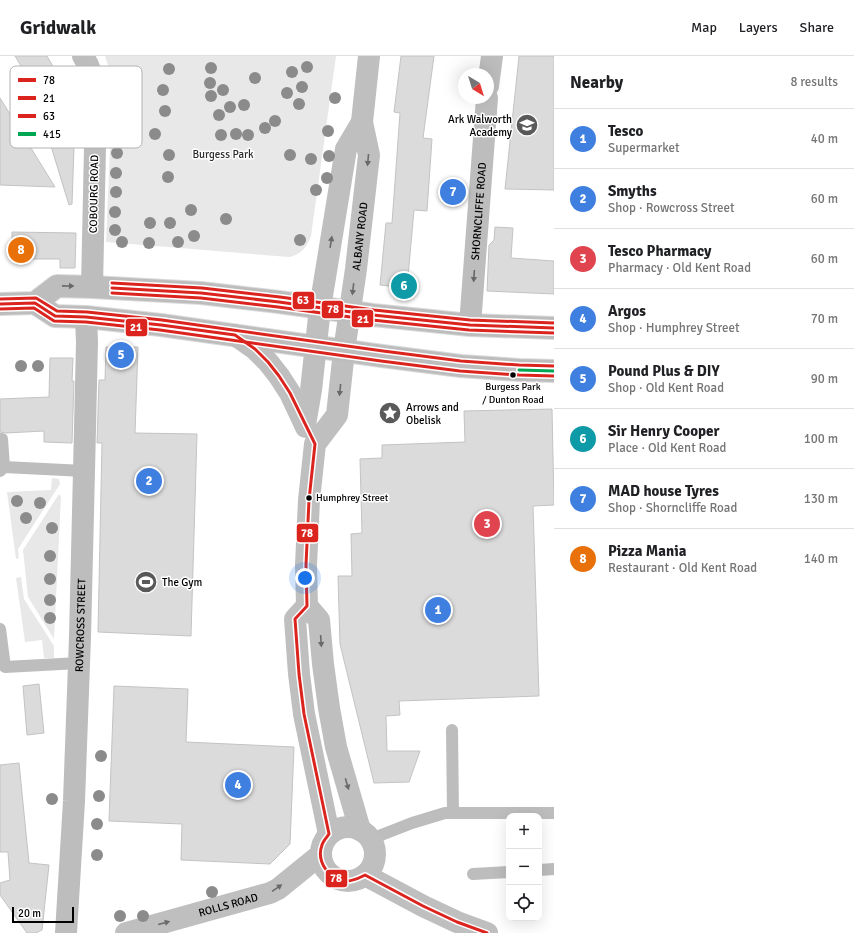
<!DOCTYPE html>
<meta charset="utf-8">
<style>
:root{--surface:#fff;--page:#f2f2f2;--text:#202124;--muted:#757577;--line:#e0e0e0;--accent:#0b8043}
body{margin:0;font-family:Signika,sans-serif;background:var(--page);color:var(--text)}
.controls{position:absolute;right:12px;bottom:12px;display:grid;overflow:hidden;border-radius:8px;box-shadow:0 4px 16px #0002}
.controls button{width:36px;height:36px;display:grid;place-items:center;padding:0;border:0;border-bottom:1px solid var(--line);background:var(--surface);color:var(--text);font:20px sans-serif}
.compass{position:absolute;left:458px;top:12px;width:36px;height:36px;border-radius:50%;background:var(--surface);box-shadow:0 4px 16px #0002;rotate:142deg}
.scale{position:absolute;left:12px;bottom:10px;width:62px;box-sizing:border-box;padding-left:4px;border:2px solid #000;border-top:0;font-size:11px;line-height:14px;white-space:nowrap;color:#000;-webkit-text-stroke:3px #fff;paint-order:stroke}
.you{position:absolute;left:305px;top:522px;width:14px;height:14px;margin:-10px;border:3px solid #fff;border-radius:50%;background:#1a73e8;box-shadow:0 0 0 6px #1a73e833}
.badge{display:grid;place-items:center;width:26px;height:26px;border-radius:50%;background:var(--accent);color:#fff;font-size:13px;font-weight:700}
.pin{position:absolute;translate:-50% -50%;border:2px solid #fff;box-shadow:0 1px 4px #0006}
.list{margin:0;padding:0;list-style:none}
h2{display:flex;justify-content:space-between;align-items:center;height:52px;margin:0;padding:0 16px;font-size:17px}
h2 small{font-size:13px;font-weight:400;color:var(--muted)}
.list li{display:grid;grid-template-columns:26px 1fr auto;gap:12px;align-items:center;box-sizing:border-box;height:60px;padding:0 16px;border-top:1px solid var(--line)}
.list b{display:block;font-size:15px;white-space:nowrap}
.list p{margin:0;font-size:13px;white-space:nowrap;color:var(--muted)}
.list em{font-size:13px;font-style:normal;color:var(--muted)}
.icon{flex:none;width:22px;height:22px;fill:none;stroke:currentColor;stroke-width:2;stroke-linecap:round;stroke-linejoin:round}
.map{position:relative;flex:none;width:554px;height:877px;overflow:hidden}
header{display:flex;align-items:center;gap:24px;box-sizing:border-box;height:56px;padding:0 20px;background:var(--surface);border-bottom:1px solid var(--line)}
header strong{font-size:19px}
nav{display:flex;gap:22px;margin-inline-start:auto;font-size:14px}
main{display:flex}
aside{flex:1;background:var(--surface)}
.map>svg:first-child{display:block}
.green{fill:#e8e8e8}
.building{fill:#dbdbdb;stroke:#c3c3c3}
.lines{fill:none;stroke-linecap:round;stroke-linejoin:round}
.highway-casing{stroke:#dbdbdb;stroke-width:24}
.lane{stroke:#bdbdbd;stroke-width:12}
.street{stroke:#bdbdbd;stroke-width:22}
.secondary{stroke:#bfbfbf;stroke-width:22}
.highway{stroke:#bdbdbd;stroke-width:22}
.bus-1-casing{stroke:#fff;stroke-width:6}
.bus-2-casing{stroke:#fff;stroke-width:6}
.bus-3-casing{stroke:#fff;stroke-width:6}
.bus-4-casing{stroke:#fff;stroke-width:6}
.bus-1{stroke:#dc241f;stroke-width:3}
.bus-2{stroke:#dc241f;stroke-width:3}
.bus-3{stroke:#dc241f;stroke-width:3}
.bus-4{stroke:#00a651;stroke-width:3}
.tree{fill:#8b8b8b}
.oneway{fill:#696969}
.oneway2{fill:#686868}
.bus-dot{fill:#000;stroke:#fff;stroke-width:1.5}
.labels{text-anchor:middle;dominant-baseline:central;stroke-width:3;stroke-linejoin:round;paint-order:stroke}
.bus-label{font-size:10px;fill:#000;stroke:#fff}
.poi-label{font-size:11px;fill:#000;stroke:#fff;text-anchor:start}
.park-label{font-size:11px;fill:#2c2c2c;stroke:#fff}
.street-label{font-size:11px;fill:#000;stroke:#fff}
.key{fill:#fff;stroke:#b2b2b2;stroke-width:1}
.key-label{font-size:11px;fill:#000}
.line-badge{stroke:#fff;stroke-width:1.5}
.badge-label{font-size:11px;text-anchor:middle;font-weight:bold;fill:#fff}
</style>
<header>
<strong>Gridwalk</strong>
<nav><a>Map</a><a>Layers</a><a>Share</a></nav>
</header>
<main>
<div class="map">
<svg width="554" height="877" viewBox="0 0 554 877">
<rect width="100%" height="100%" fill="#fff"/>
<g class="green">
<path d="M105,0H336L311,180C306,192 302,198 289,201L106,186L113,26Z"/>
<path d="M52,422L59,423L60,428L18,493L19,502L16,503L7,436L51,434Z"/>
<path d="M59,438L61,441L54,583L28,541L23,494Z"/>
<path d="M21,521L24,543L54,590V602H44L42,584L25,586L16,522Z"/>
</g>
<g class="building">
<path d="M15,0H47L58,19L71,77L70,91H74L72,148L69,149L32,28Z"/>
<path d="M401,0H434L423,82L432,83L427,155L414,154L407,232L380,229L386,167H392L400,57L394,56Z"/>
<path d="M519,0H554V134L505,133Z"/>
<path d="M0,42L55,131L0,129Z"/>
<path d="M495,171L513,172L511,202L554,205V238L487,235L489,189L494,184Z"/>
<path d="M12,176L76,177L75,212H60V203H12Z"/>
<path d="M106,291H138L135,377L197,378L191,580L98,576L102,387H97L99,324H105Z"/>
<path d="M50,302H73L72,325H74L72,387L44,386V375L6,377L0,376V343L49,341Z"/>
<path d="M552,353L554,449L533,450L539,640L399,645L400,659L386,660L387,695H420L409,726L374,727L340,588L338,520H352L351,478L362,477L360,403L382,402V389L465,386L464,355Z"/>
<path d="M39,628L44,677L27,679L23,630Z"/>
<path d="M114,630L188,633L186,686L294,691L290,788L270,808L181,804L182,768L109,765Z"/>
<path d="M19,707L29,807L49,809L42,874L36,877H27L0,839V827L10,824L8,796H0V709Z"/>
</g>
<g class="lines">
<g class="highway-casing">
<g id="highway">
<path d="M35,247L55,260L86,261L161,269L382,300L461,310L519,314L554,315"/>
<path d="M0,248L35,247L57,230L92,231L201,237L279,246L373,259L470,269L554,272"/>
</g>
</g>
<g class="lane">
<path d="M0,383H2L4,411"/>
<path d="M0,415L4,411L84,415"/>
<path d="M0,573L5,611L79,607"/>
<path d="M452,674L453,757"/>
<path d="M371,783L412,767L445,757H554"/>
<path d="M539,814L554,813"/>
<path d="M473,818L509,816"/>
</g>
<g class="street">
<path d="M83,0L88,9L95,28L96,44L92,231"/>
<path d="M488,30L492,0"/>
<path id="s1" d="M470,269L487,42"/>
<path id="s2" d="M66,877L74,745L80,581L84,415L87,286L86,261"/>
</g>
<g class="secondary">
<path d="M235,279L255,293L268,306L279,320L290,337L306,371"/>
<path d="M305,369L311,334L320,252L346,93L362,66"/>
<path d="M307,550L295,563L299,618L304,658L329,778"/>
<circle cx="348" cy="798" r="27"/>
<path id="s3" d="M360,774L336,691L329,652L323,608L319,564L307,550L306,509L309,444L315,388L337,359L344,295L356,213L369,99L362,66L369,0"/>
<path d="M365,819L423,850L457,866L487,877"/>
<path id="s4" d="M126,877L270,837L278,833L320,799"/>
</g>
<use href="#highway" class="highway"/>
<g class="bus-1-casing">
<g id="bus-1">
<path d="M112,232L201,237L279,246L373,259L470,269L554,272"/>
<path d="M0,248L35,247L55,260L86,261L161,269L235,279L255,293L268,306L279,320L290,337L315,388L309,444L306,509L307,550L295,563L299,618L304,658L329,778C327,781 323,785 322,789C316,805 329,825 347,825C354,825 359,822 365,819L423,850L457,866L487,877"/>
</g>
</g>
<g class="bus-2-casing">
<g id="bus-2">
<path d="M112,237L201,242L278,251L372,264L469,274L554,277"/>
<path d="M0,253L34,252L54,265L86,266L160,274L381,305L460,315L519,319L554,320"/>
</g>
</g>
<g class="bus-3-casing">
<g id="bus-3">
<path d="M112,227L202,232L280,241L374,254L470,264L554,267"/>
<path d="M0,243L36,242L57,255L87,256L162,264L383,295L461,305L519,309L554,310"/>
</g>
</g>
<g class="bus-4-casing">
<path id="bus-4" d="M519,314L554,315"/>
</g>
<use href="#bus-1" class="bus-1"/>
<use href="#bus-2" class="bus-2"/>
<use href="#bus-3" class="bus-3"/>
<use href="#bus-4" class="bus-4"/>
</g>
<g class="tree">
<circle cx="307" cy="11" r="6"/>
<circle cx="211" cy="12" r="6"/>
<circle cx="169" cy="13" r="6"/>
<circle cx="292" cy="16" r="6"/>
<circle cx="255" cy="22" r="6"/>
<circle cx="210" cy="27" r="6"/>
<circle cx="302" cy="31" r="6"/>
<circle cx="163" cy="34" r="6"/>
<circle cx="223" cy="34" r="6"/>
<circle cx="287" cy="37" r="6"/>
<circle cx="211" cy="40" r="6"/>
<circle cx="335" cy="42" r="6"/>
<circle cx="299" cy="48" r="6"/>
<circle cx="244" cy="49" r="6"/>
<circle cx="230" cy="51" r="6"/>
<circle cx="165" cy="55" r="6"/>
<circle cx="219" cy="59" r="6"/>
<circle cx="275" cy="65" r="6"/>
<circle cx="265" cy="72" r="6"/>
<circle cx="328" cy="75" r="6"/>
<circle cx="155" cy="78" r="6"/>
<circle cx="236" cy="78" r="6"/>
<circle cx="221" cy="79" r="6"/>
<circle cx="248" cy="79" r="6"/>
<circle cx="117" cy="97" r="6"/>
<circle cx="169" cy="99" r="6"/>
<circle cx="290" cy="99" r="6"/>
<circle cx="329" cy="100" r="6"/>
<circle cx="311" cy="103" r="6"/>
<circle cx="116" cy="117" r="6"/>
<circle cx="168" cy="121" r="6"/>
<circle cx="327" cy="122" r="6"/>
<circle cx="316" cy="134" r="6"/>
<circle cx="116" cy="136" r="6"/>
<circle cx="191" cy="154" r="6"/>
<circle cx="115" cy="156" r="6"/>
<circle cx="226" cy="163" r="6"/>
<circle cx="150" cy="167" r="6"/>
<circle cx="170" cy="167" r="6"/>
<circle cx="115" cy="174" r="6"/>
<circle cx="194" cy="180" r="6"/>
<circle cx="300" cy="184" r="6"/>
<circle cx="122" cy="186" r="6"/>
<circle cx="178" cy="186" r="6"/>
<circle cx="149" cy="187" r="6"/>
<circle cx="21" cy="310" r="6"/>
<circle cx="38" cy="310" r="6"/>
<circle cx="17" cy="445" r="6"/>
<circle cx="40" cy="447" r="6"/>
<circle cx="26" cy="462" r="6"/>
<circle cx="52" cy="472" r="6"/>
<circle cx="50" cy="500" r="6"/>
<circle cx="50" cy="523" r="6"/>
<circle cx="50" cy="544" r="6"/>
<circle cx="50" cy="562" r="6"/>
<circle cx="101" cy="700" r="6"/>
<circle cx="99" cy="740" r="6"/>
<circle cx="52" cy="743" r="6"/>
<circle cx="97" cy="768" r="6"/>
<circle cx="97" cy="799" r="6"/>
<circle cx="212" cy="836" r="6"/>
<circle cx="120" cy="860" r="6"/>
<circle cx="143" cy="860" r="6"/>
</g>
<defs><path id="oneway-solid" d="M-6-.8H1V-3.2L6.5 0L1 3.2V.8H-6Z"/></defs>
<g class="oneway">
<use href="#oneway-solid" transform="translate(368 104) rotate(95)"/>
<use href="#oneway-solid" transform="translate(331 186) rotate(-81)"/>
<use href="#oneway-solid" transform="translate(353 233) rotate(97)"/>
<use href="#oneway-solid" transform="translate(340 334) rotate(96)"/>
<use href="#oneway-solid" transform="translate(321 585) rotate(86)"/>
<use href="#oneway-solid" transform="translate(347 728) rotate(74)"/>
<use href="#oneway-solid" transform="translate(277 832) rotate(-34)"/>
<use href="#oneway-solid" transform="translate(164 867) rotate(-15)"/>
</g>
<g class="oneway2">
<use href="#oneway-solid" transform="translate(474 220) rotate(94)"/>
<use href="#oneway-solid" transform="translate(68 230) rotate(1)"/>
</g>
<defs>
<g id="school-disc" transform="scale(1.15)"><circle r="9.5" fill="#595959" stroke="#fff"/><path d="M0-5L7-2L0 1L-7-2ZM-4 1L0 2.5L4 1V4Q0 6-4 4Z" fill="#fff"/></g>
<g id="sight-disc" transform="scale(1.15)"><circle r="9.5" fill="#595959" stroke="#fff"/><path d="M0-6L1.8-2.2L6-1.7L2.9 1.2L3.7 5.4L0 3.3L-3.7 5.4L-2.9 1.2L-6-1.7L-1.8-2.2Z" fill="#fff"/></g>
<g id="stadium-disc" transform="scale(1.15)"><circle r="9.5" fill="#595959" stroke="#fff"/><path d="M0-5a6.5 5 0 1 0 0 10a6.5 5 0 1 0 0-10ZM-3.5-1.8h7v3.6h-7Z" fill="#fff"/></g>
</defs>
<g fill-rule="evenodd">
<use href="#school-disc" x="527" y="69"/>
<use href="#sight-disc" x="390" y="357"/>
<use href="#stadium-disc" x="146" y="526"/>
</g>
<g class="bus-dot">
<circle cx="513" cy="319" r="3.5"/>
<circle cx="309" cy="442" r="3.5"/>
</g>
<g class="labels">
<g class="bus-label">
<text x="513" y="331">Burgess Park<tspan x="513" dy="13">/ Dunton Road</tspan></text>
<text x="316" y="442" text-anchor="start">Humphrey Street</text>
</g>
<g class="poi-label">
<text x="512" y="63" text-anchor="end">Ark Walworth<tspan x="512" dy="13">Academy</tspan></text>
<text x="406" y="351">Arrows and<tspan x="406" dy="13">Obelisk</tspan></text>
<text x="162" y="526">The Gym</text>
</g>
<g class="park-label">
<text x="223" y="98">Burgess Park</text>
</g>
<g class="street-label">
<text transform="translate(94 138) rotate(-89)">COBOURG ROAD</text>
<text stroke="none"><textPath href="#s1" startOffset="114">SHORNCLIFFE ROAD</textPath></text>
<text stroke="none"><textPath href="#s3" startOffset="612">ALBANY ROAD</textPath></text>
<text stroke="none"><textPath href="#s2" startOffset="308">ROWCROSS STREET</textPath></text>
<text stroke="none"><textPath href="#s4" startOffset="106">ROLLS ROAD</textPath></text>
</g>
</g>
<rect x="10" y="10" width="132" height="82" rx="6" class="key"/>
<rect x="18" y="22" width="18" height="4" fill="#dc241f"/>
<rect x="18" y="40" width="18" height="4" fill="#dc241f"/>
<rect x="18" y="58" width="18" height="4" fill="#dc241f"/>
<rect x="18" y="76" width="18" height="4" fill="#00a651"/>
<g class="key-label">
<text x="43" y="28">78</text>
<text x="43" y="46">21</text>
<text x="43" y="64">63</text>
<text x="43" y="82">415</text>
</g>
<g class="line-badge">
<rect x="292" y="235" width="23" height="19" rx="4" fill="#dc241f"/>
<rect x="321" y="244" width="23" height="19" rx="4" fill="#dc241f"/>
<rect x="351" y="253" width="23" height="19" rx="4" fill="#dc241f"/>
<rect x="125" y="262" width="23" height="19" rx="4" fill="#dc241f"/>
<rect x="296" y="467" width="23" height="20" rx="4" fill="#dc241f"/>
<rect x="325" y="813" width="23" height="19" rx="4" fill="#dc241f"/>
</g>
<g class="badge-label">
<text x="303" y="248">63</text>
<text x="333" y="257">78</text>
<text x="363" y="267">21</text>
<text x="136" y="275">21</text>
<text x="307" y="481">78</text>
<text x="336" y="826">78</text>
</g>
</svg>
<div class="controls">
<button>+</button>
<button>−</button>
<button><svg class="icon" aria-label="locate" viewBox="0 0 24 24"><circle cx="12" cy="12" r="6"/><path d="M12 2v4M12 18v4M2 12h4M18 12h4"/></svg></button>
</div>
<svg class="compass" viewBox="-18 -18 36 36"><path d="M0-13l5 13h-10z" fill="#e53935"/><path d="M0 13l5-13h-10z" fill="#757577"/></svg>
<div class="scale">20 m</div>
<div class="you"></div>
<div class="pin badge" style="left:438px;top:554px;background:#3f7fe0">1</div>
<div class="pin badge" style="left:149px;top:425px;background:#3f7fe0">2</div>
<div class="pin badge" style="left:487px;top:468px;background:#e0444e">3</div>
<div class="pin badge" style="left:238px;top:729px;background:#3f7fe0">4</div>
<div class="pin badge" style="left:121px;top:299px;background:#3f7fe0">5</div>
<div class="pin badge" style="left:404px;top:230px;background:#0f9aa8">6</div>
<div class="pin badge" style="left:453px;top:136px;background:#3f7fe0">7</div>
<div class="pin badge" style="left:21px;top:194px;background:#e8710a">8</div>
</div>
<aside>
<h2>Nearby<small>8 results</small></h2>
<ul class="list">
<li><span class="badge" style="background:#3f7fe0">1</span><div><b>Tesco</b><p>Supermarket</p></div><em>40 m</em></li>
<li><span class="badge" style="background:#3f7fe0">2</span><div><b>Smyths</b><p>Shop · Rowcross Street</p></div><em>60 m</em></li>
<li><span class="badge" style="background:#e0444e">3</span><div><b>Tesco Pharmacy</b><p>Pharmacy · Old Kent Road</p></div><em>60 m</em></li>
<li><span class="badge" style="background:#3f7fe0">4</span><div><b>Argos</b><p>Shop · Humphrey Street</p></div><em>70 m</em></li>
<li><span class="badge" style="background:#3f7fe0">5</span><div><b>Pound Plus &amp; DIY</b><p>Shop · Old Kent Road</p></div><em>90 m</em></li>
<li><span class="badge" style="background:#0f9aa8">6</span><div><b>Sir Henry Cooper</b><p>Place · Old Kent Road</p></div><em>100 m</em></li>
<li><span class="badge" style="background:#3f7fe0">7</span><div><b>MAD house Tyres</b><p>Shop · Shorncliffe Road</p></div><em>130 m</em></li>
<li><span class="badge" style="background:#e8710a">8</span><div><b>Pizza Mania</b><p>Restaurant · Old Kent Road</p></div><em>140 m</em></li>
</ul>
</aside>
</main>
